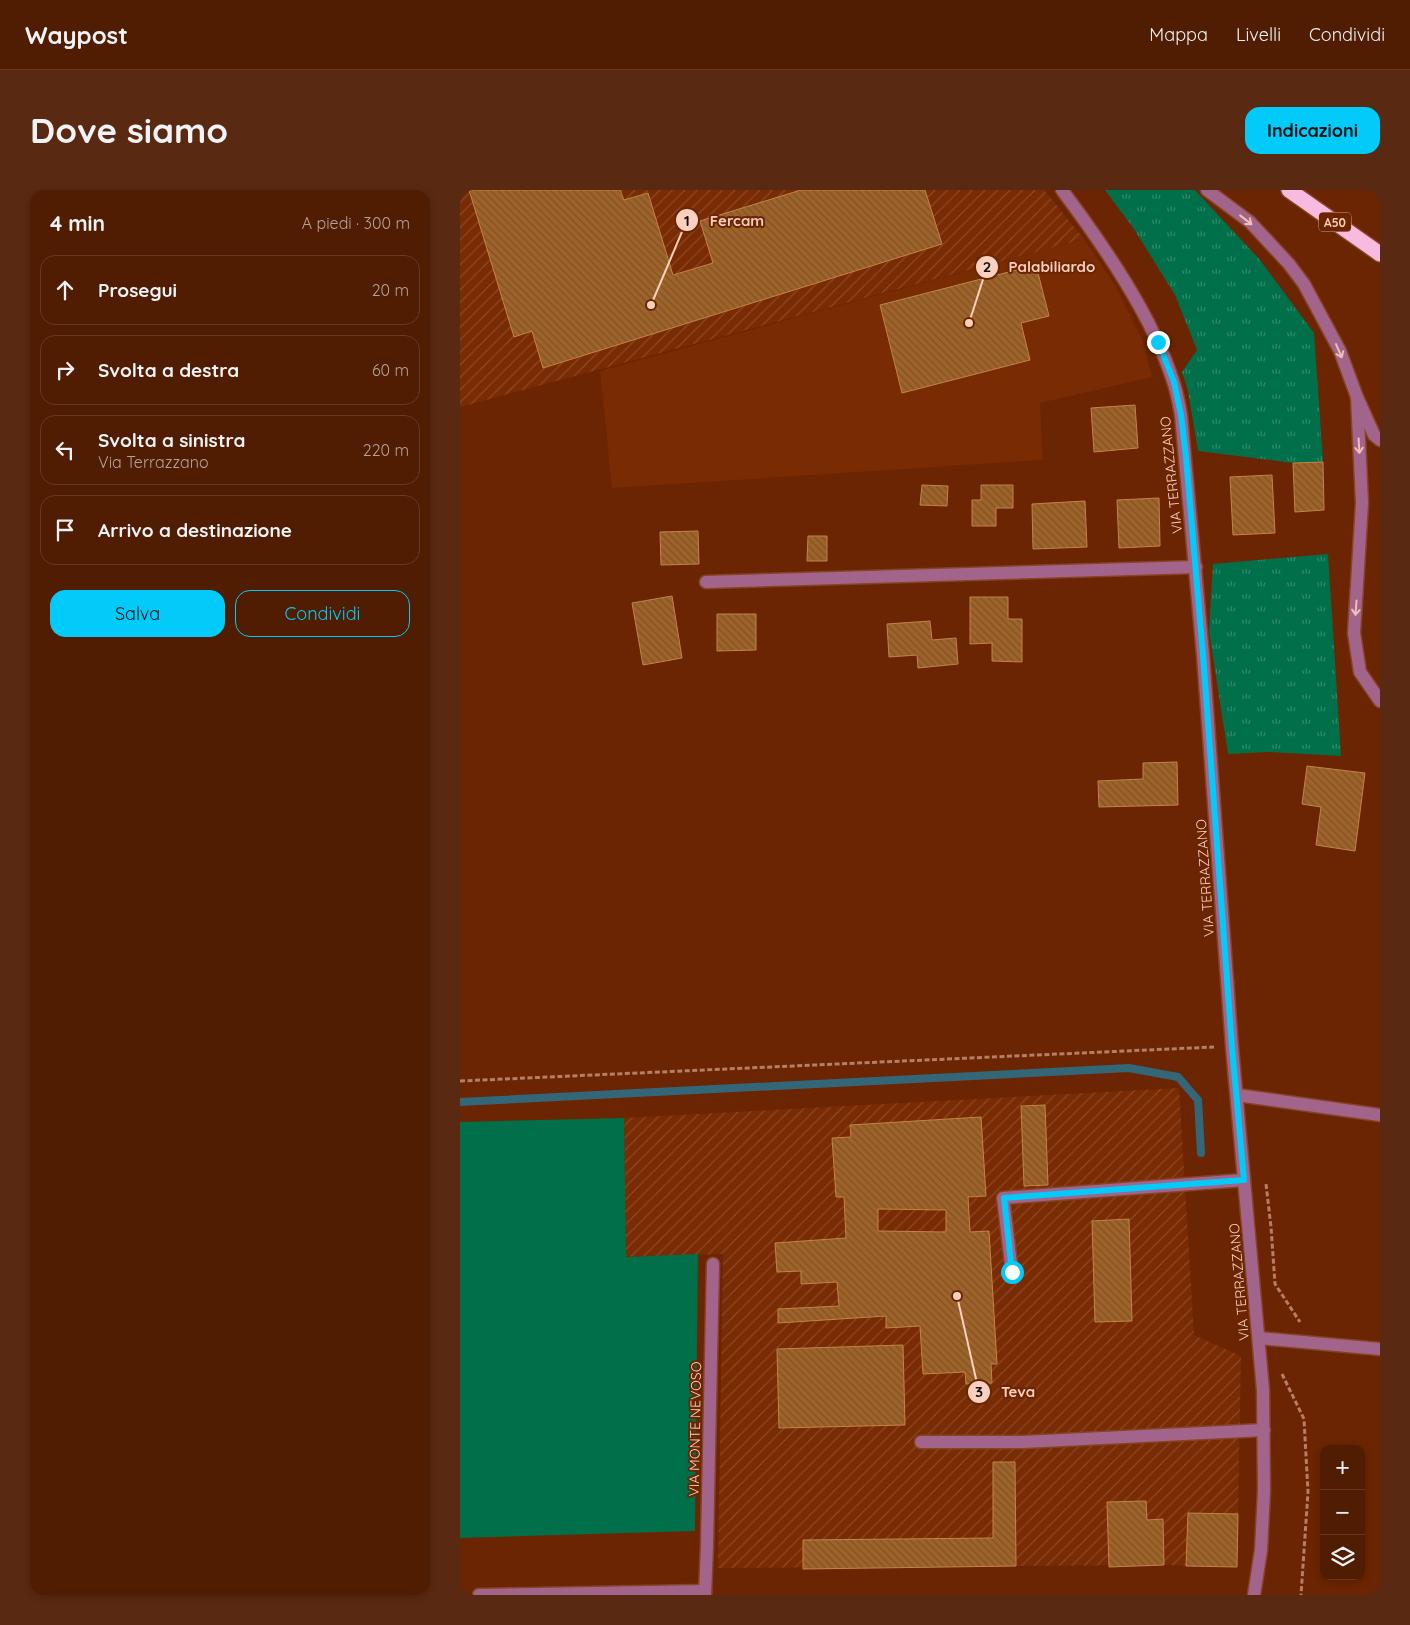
<!DOCTYPE html>
<html lang="it">
<meta charset="utf-8">
<style>
:root{--surface:#501c02;--page:#5a2911;--text:#f1f3f6;--muted:#b4a199;--line:#673a24;--accent:#02cbf9}
body{margin:0;font-family:Quicksand,sans-serif;background:var(--page);color:var(--text)}
.controls{position:absolute;right:15px;bottom:15px;display:grid;overflow:hidden;border-radius:10px;box-shadow:0 2px 8px #0003}
.controls button{width:45px;height:45px;display:grid;place-items:center;padding:0;border:0;border-bottom:1px solid var(--line);background:var(--surface);color:var(--text);font:25px sans-serif}
.stop{position:absolute;width:15px;height:15px;margin:-11px;border:4px solid #02cbf9;border-radius:50%;background:#fff}
.stop.end{background:#02cbf9;border-color:#fff;box-shadow:0 1px 5px #0008}
.list{margin:0;padding:0;list-style:none}
h2{display:flex;justify-content:space-between;align-items:center;height:65px;margin:0;padding:0 20px;font-size:21px}
h2 small{font-size:16px;font-weight:400;color:var(--muted)}
.list li{display:grid;grid-template-columns:32px 1fr auto;gap:15px;align-items:center;box-sizing:border-box;height:70px;margin:0 10px 10px;padding:0 10px;border:1px solid var(--line);border-radius:15px}
.list b{display:block;font-size:19px;white-space:nowrap}
.list p{margin:0;font-size:16px;white-space:nowrap;color:var(--muted)}
.list em{font-size:16px;font-style:normal;color:var(--muted)}
.actions{display:flex;gap:10px;padding:15px 20px}
.actions a{flex:1;padding:11px 0;border:1px solid var(--accent);border-radius:15px;text-align:center;font-size:18px;color:var(--accent)}
.actions .main{background:var(--accent);color:#111}
.icon{flex:none;width:28px;height:28px;fill:none;stroke:currentColor;stroke-width:2;stroke-linecap:round;stroke-linejoin:round}
.map{position:relative;flex:none;width:920px;height:1405px;overflow:hidden;border-radius:15px}
header{display:flex;align-items:center;gap:30px;box-sizing:border-box;height:70px;padding:0 25px;background:var(--surface);border-bottom:1px solid var(--line)}
header strong{font-size:24px}
nav{display:flex;gap:28px;margin-inline-start:auto;font-size:18px}
.intro{display:flex;align-items:center;justify-content:space-between;box-sizing:border-box;height:120px;padding:0 30px}
h1{margin:0;font-size:35px}
.button{padding:12px 22px;border-radius:15px;background:var(--accent);color:#111;font-size:18px;font-weight:700}
main{display:flex;gap:30px;padding:0 30px}
aside{flex:1;background:var(--surface);border-radius:15px;box-shadow:0 2px 8px #0003}
.map>svg:first-child{display:block}
.built{fill:#792b03}
.industrial{fill:url(#industrial-furrows)}
.grass{fill:url(#grass-tufts)}
.garden{fill:#006f4a}
.lines{fill:none;stroke-linecap:round;stroke-linejoin:round}
.stream{stroke:#336778;stroke-width:8}
.building{fill:url(#building-back-hatch);stroke:#c38449;fill-rule:evenodd}
.minor-casing{stroke:#854424;stroke-width:15}
.highway-casing{stroke:#854424;stroke-width:18}
.path{stroke:#b67e65;stroke-width:3;stroke-dasharray:5 2.5;stroke-linecap:butt}
.minor{stroke:#a3648c;stroke-width:12}
.highway{stroke:#f8badf;stroke-width:15}
.oneway{stroke:#eec0b7}
.route{stroke:#02cbf9;stroke-width:6}
.labels{text-anchor:middle;dominant-baseline:central;stroke-width:4;stroke-linejoin:round;paint-order:stroke}
.shield{fill:#6b2502;stroke:#d09d86;stroke-width:1}
.shield-label{font-size:12px;font-weight:bold;fill:#fbd0bf}
.street-label{font-size:14px;fill:#fbd0bf;stroke:#6b2502}
.leader{fill:none;stroke:#fbd0bf;stroke-width:2}
.callout-dot{fill:#fbd0bf;stroke:#6b2502;stroke-width:2}
.mark-label{font-size:15px;text-anchor:middle;font-weight:bold;fill:#111}
.callout-label{font-size:15px;text-anchor:middle;font-weight:bold;fill:#fbd0bf;stroke:#6b2502;stroke-width:4;stroke-linejoin:round;paint-order:stroke}
</style>
<header>
<strong>Waypost</strong>
<nav><a>Mappa</a><a>Livelli</a><a>Condividi</a></nav>
</header>
<div class="intro"><h1>Dove siamo</h1><a class="button">Indicazioni</a></div>
<main>
<aside>
<h2>4 min<small>A piedi · 300 m</small></h2>
<ul class="list">
<li><svg class="icon" aria-label="ahead" viewBox="0 0 24 24"><path d="M12 20V5M6 11l6-6 6 6"/></svg><div><b>Prosegui</b></div><em>20 m</em></li>
<li><svg class="icon" aria-label="right" viewBox="0 0 24 24"><path d="M7 20v-9h11M14 6l5 5-5 5"/></svg><div><b>Svolta a destra</b></div><em>60 m</em></li>
<li><svg class="icon" aria-label="left" viewBox="0 0 24 24"><path d="M17 20v-9H6M10 6l-5 5 5 5"/></svg><div><b>Svolta a sinistra</b><p>Via Terrazzano</p></div><em>220 m</em></li>
<li><svg class="icon" aria-label="arrive" viewBox="0 0 24 24"><path d="M6 21V4h12l-3 4 3 4H6"/></svg><div><b>Arrivo a destinazione</b></div></li>
</ul>
<div class="actions"><a class="main">Salva</a><a>Condividi</a></div>
</aside>
<div class="map">
<svg width="920" height="1405" viewBox="0 0 920 1405">
<defs>
<pattern id="industrial-furrows" width="10" height="10" patternUnits="userSpaceOnUse" patternTransform="scale(1.25)"><rect width="10" height="10" fill="#792b03"/><path d="M-1 1l2-2M0 10L10 0M9 11l2-2" fill="none" stroke="#8d4926"/></pattern>
<pattern id="grass-tufts" width="24" height="20" patternUnits="userSpaceOnUse" patternTransform="scale(1.25)"><rect width="24" height="20" fill="#006f4a"/><path d="M3 7l-1-3M5 7V3M7 7l1-3M15 17l-1-3M17 17v-4M19 17l1-3" fill="none" stroke="#33896a"/></pattern>
<pattern id="building-back-hatch" width="6" height="6" patternUnits="userSpaceOnUse" patternTransform="scale(1.25)"><rect width="6" height="6" fill="#a06327"/><path d="M-1 5l2 2M0 0l6 6M5-1l2 2" fill="none" stroke="#7a522f"/></pattern>
</defs>
<rect width="100%" height="100%" fill="#6b2502"/>
<path class="built" d="M624,49L655,95L682,149L692,187L580,213L583,270L152,298L140,181Z"/>
<g class="industrial">
<path d="M0,0H584L624,49L0,217Z"/>
<path d="M719,898L734,1145L781,1166L777,1377L704,1375L258,1378L263,1064L166,1067L164,928Z"/>
</g>
<g class="grass">
<path d="M645,0H735L800,70L854,143L863,272L833,273L738,261L728,201L722,182L737,160L715,105L674,39Z"/>
<path d="M868,364L881,566L808,562L768,564L749,441L753,374Z"/>
</g>
<path class="garden" d="M164,928L166,1067L238,1064L235,1341L0,1348V932Z"/>
<g class="lines">
<path class="stream" d="M0,912L669,878L718,887L738,910L741,963"/>
</g>
<g class="building">
<path d="M9,0H160L164,10L188,3L213,85L253,73L240,31L341,0H465L482,54L83,178L72,141L54,147Z"/>
<path d="M576,75L589,126L561,133L570,170L442,203L420,115Z"/>
<path d="M675,215L678,258L634,262L631,218Z"/>
<path d="M863,272L864,320L835,322L833,273Z"/>
<path d="M812,285L815,343L773,345L770,287Z"/>
<path d="M462,295L488,296L487,316L460,315Z"/>
<path d="M521,295H553V318H536V336H512V310H521Z"/>
<path d="M699,308L700,356L659,358L657,310Z"/>
<path d="M625,311L627,357L573,359L572,314Z"/>
<path d="M238,341L239,374L201,375L200,342Z"/>
<path d="M348,346H367V371H347Z"/>
<path d="M212,406L222,468L183,475L172,413Z"/>
<path d="M510,407H548V429H562V472L532,471V453L510,454Z"/>
<path d="M257,424H296V460L257,461Z"/>
<path d="M470,431L472,450L496,448L498,474L458,478L457,465L429,467L427,434Z"/>
<path d="M717,572L718,615L639,617L638,591L683,589V573Z"/>
<path d="M847,576L905,583L895,661L856,655L861,617L842,614Z"/>
<path d="M585,915L588,995L564,996L561,916Z"/>
<path d="M521,927L526,1006L508,1007L510,1042L529,1041L537,1174H531L532,1193L506,1194L505,1182L463,1184L460,1136L426,1138V1126L318,1133V1119L379,1116L377,1092L341,1094V1081L317,1082L315,1053L386,1048L384,1007H376L372,948L391,947L390,935ZM418,1019L486,1020V1042L418,1041Z"/>
<path d="M669,1029L672,1131L635,1132L632,1031Z"/>
<path d="M443,1155L445,1235L319,1238L317,1159Z"/>
<path d="M533,1272H555L556,1376L343,1379V1350L533,1348Z"/>
<path d="M686,1311L687,1330L703,1329L704,1375L649,1377L647,1312Z"/>
<path d="M728,1323L778,1324L777,1377L726,1376Z"/>
</g>
<g class="lines">
<g class="minor-casing">
<g id="minor">
<path d="M602,0C643,55 692,125 713,191C717,202 719,214 721,225L743,465L772,857L803,1200L804,1301L801,1360L794,1405"/>
<path d="M747,0L790,32L829,74L844,94L880,161L897,207L914,245L920,250"/>
<path d="M897,207L902,313L894,443L900,482L920,511"/>
<path d="M246,392L736,377"/>
<path d="M777,905L920,925"/>
<path d="M552,1082L543,1008L784,990"/>
<path d="M799,1148L920,1159"/>
<path d="M461,1252H563L804,1240"/>
<path d="M19,1405L245,1401"/>
<path d="M245,1405L247,1355L253,1074"/>
</g>
</g>
<g class="highway-casing">
<path id="highway" d="M829,0L920,64"/>
</g>
<g class="path">
<path d="M0,891L754,857"/>
<path d="M806,994L811,1037L815,1094L840,1132"/>
<path d="M822,1184L844,1229L848,1302L841,1405"/>
</g>
<use href="#minor" class="minor"/>
<use href="#highway" class="highway"/>
</g>
<defs><path id="oneway-shaft" d="M-6 0H5M1.5-3L5.5 0L1.5 3" fill="none" stroke-width="1.6" stroke-linecap="round" stroke-linejoin="round" transform="scale(1.25)"/></defs>
<g class="oneway">
<use href="#oneway-shaft" transform="translate(786 30) rotate(38)"/>
<use href="#oneway-shaft" transform="translate(879 161) rotate(66)"/>
<use href="#oneway-shaft" transform="translate(899 256) rotate(87)"/>
<use href="#oneway-shaft" transform="translate(896 418) rotate(94)"/>
</g>
<g class="lines">
<path class="route" d="M552,1082L544,1008L784,990L772,857L743,465L726,267L721,225L714,192L698,152"/>
</g>
<g class="labels">
<rect class="shield" x="859" y="22.5" width="32" height="19" rx="4"/>
<g class="shield-label">
<text x="875" y="32">A50</text>
</g>
<g class="street-label">
<text transform="translate(711 285) rotate(-96)">VIA TERRAZZANO</text>
<text transform="translate(745 688) rotate(-94)">VIA TERRAZZANO</text>
<text transform="translate(779 1092) rotate(-95)">VIA TERRAZZANO</text>
<text transform="translate(235 1239) rotate(-89)">VIA MONTE NEVOSO</text>
</g>
</g>
<path class="leader" d="M191 115L227 30M509 133L527 77M497 1106L519 1202"/>
<g class="callout-dot">
<circle cx="191" cy="115" r="5"/>
<circle cx="509" cy="133" r="5"/>
<circle cx="497" cy="1106" r="5"/>
<circle cx="227" cy="30" r="12"/>
<circle cx="527" cy="77" r="12"/>
<circle cx="519" cy="1202" r="12"/>
</g>
<g class="mark-label">
<text x="227" y="36">1</text>
<text x="527" y="82">2</text>
<text x="519" y="1207">3</text>
</g>
<g class="callout-label">
<text x="277" y="36">Fercam</text>
<text x="592" y="82">Palabiliardo</text>
<text x="558" y="1207">Teva</text>
</g>
</svg>
<div class="controls">
<button>+</button>
<button>−</button>
<button><svg class="icon" aria-label="layers" viewBox="0 0 24 24"><path d="M12 4l9 5-9 5-9-5zM3 14l9 5 9-5"/></svg></button>
</div>
<div class="stop" style="left:552px;top:1082px"></div>
<div class="stop end" style="left:698px;top:152px"></div>
</div>
</main>
